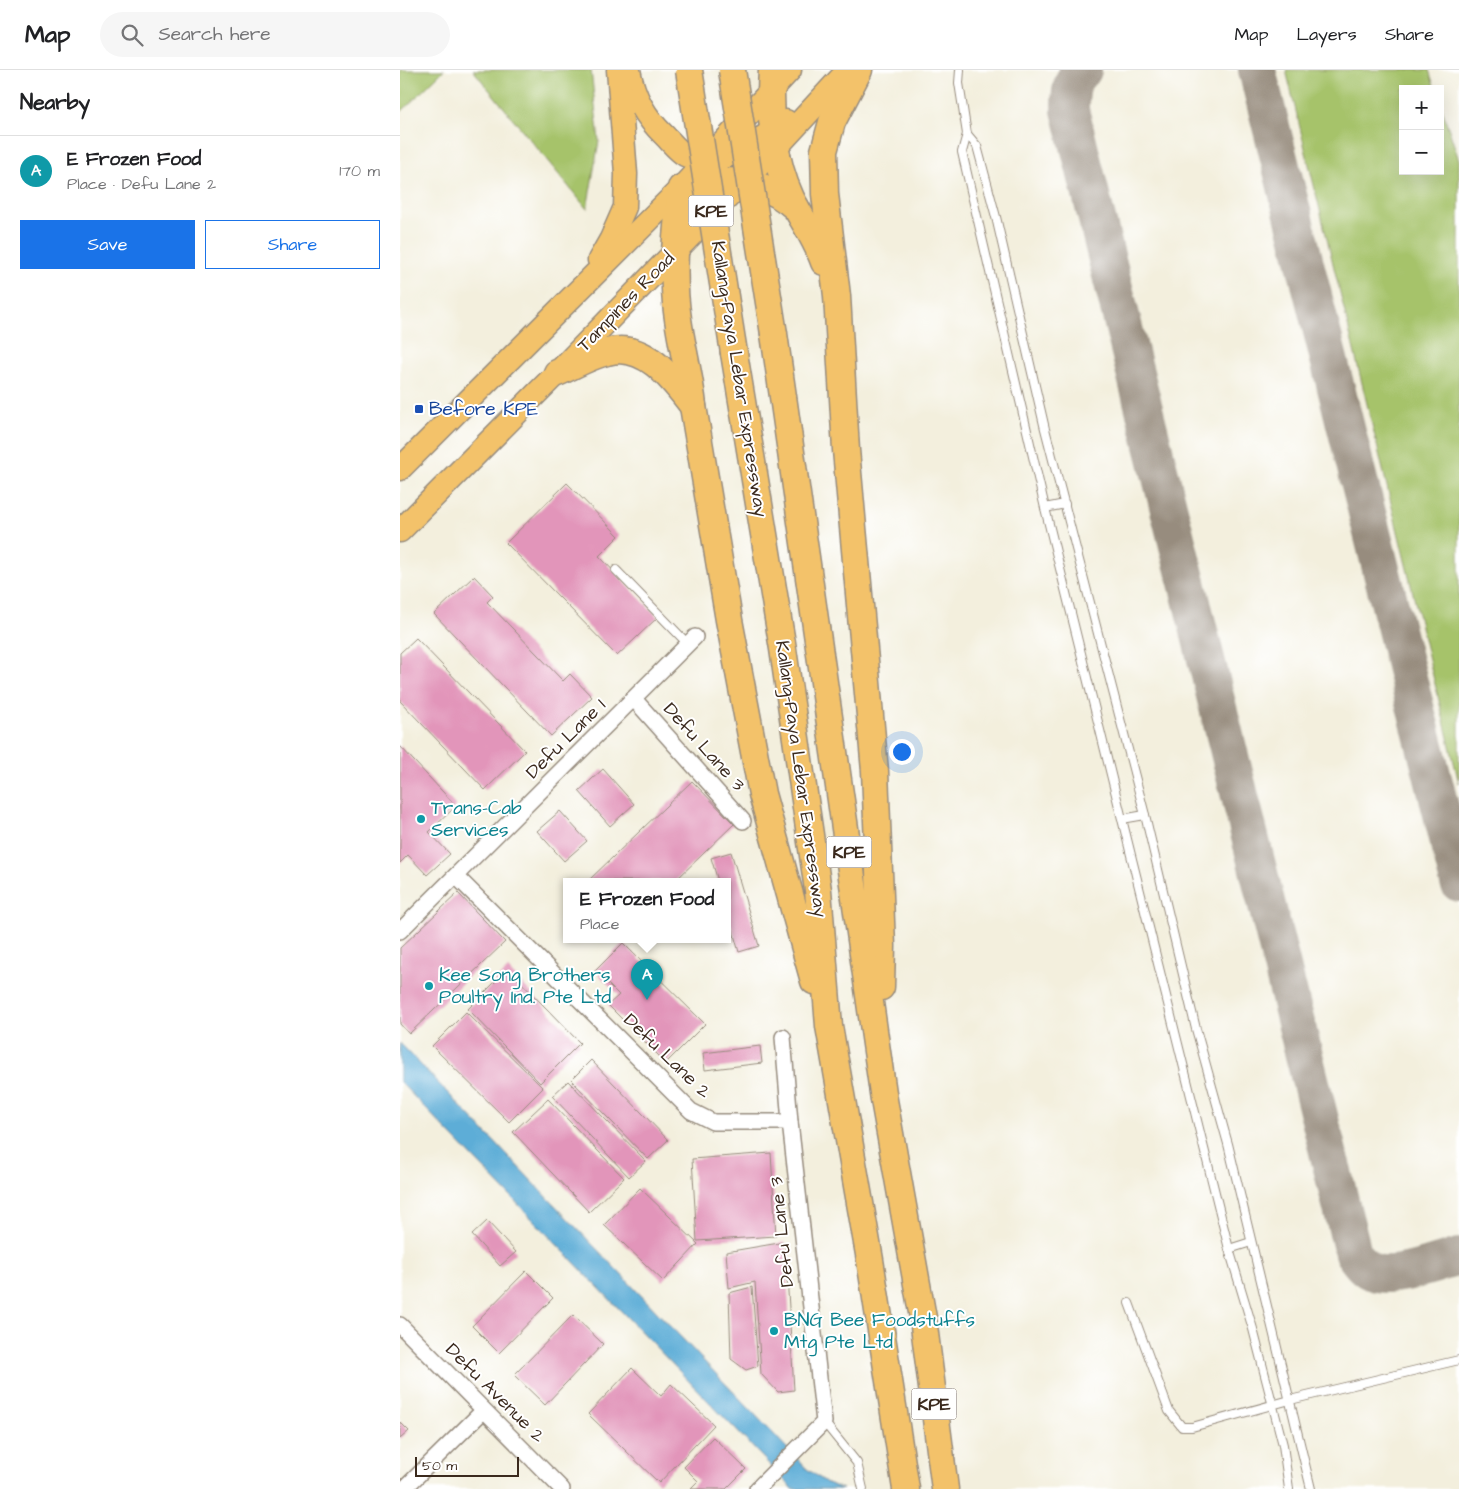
<!DOCTYPE html>
<meta charset="utf-8">
<style>
:root{--surface:#fff;--page:#f6f6f6;--text:#202124;--muted:#757577;--line:#e0e0e0;--accent:#1a73e8}
body{margin:0;font-family:"Architects Daughter",sans-serif;background:var(--page);color:var(--text)}
.controls{position:absolute;right:15px;top:15px;display:grid;overflow:hidden;border-radius:0px;box-shadow:0 5px 20px #0002}
.controls button{width:45px;height:45px;display:grid;place-items:center;padding:0;border:0;border-bottom:1px solid var(--line);background:var(--surface);color:var(--text);font:25px sans-serif}
.scale{position:absolute;left:15px;bottom:12px;width:104px;box-sizing:border-box;padding-left:5px;border:2px solid #3b2a1e;border-top:0;font-size:14px;line-height:18px;white-space:nowrap;color:#3b2a1e;-webkit-text-stroke:4px #fff;paint-order:stroke}
.you{position:absolute;left:501px;top:681px;width:18px;height:18px;margin:-12px;border:4px solid #fff;border-radius:50%;background:#1a73e8;box-shadow:0 0 0 8px #1a73e833}
.badge{display:grid;place-items:center;width:32px;height:32px;border-radius:50%;background:var(--accent);color:#fff;font-size:16px;font-weight:700}
.pin{position:absolute;translate:-50% -41px;filter:drop-shadow(0 1px 2px #0008)}
.pin::after{content:'';position:absolute;top:26px;width:18px;height:15px;background:inherit;clip-path:polygon(0 0,100% 0,50% 100%)}
.popup{position:absolute;left:163px;top:808px;width:168px;height:65px;box-sizing:border-box;display:grid;place-content:center;border-radius:0px;background:var(--surface);filter:drop-shadow(0 1px 4px #0005);font-size:16px;white-space:nowrap;color:var(--muted)}
.popup b{font-size:19px;color:var(--text)}
.popup::after{content:'';position:absolute;left:50%;top:100%;margin-left:-10px;border:10px solid transparent;border-top-color:var(--surface)}
.list{margin:0;padding:0;list-style:none}
h2{display:flex;justify-content:space-between;align-items:center;height:65px;margin:0;padding:0 20px;font-size:21px}
h2 small{font-size:16px;font-weight:400;color:var(--muted)}
.list li{display:grid;grid-template-columns:32px 1fr auto;gap:15px;align-items:center;box-sizing:border-box;height:70px;padding:0 20px;border-top:1px solid var(--line)}
.list b{display:block;font-size:19px;white-space:nowrap}
.list p{margin:0;font-size:16px;white-space:nowrap;color:var(--muted)}
.list em{font-size:16px;font-style:normal;color:var(--muted)}
.actions{display:flex;gap:10px;padding:15px 20px}
.actions a{flex:1;padding:11px 0;border:1px solid var(--accent);border-radius:0px;text-align:center;font-size:18px;color:var(--accent)}
.actions .main{background:var(--accent);color:#fff}
.icon{flex:none;width:28px;height:28px;fill:none;stroke:currentColor;stroke-width:2;stroke-linecap:round;stroke-linejoin:round}
.map{position:relative;flex:none;width:1059px;height:1419px;overflow:hidden}
header{display:flex;align-items:center;gap:30px;box-sizing:border-box;height:70px;padding:0 25px;background:var(--surface);border-bottom:1px solid var(--line)}
header strong{font-size:24px}
nav{display:flex;gap:28px;margin-inline-start:auto;font-size:18px}
.search{width:350px;height:45px;background:var(--page);display:flex;align-items:center;gap:12px;box-sizing:border-box;padding:0 18px;border-radius:28px;color:var(--muted);font-size:19px}
main{display:flex}
aside{flex:1;background:var(--surface)}
.map>svg:first-child{display:block}
.green{fill:#a6c36a;stroke:#707644}
.water{fill:#5dadd7;stroke:#4c6c7a}
.lines{fill:none;stroke-linecap:round;stroke-linejoin:round}
.taxiway{stroke:#978c7e;stroke-width:38}
.building{fill:#e295ba}
.lane-casing{stroke:#978c7e;stroke-width:10}
.street-casing{stroke:#978c7e;stroke-width:18}
.primary-casing{stroke:#978c7e;stroke-width:25}
.highway-casing{stroke:#978c7e;stroke-width:29}
.lane{stroke:#fff;stroke-width:8}
.street{stroke:#fff;stroke-width:15}
.primary{stroke:#f3c26a;stroke-width:22}
.highway{stroke:#f3c26a;stroke-width:26}
.highway-bridge-casing{stroke:#978c7e;stroke-width:29;stroke-linecap:butt}
.highway-bridge{stroke:#f3c26a;stroke-width:26}
.transit-dot{fill:#1a4fb4;stroke:#fff;stroke-width:2}
.culture-dot{fill:#0f9aa8;stroke:#fff;stroke-width:2}
.labels{text-anchor:middle;dominant-baseline:central;stroke-width:4;stroke-linejoin:round;paint-order:stroke}
.shield{fill:#fff;stroke:#766a62;stroke-width:1}
.shield-label{font-size:18px;font-weight:bold;fill:#3b2a1e}
.street-label{font-size:19px;fill:#3b2a1e;stroke:#fff}
.transit-label{font-size:19px;fill:#164399;stroke:#fff;text-anchor:start}
.culture-label{font-size:19px;fill:#0d838f;stroke:#fff;text-anchor:start}
</style>
<header>
<strong>Map</strong>
<div class="search"><svg class="icon" aria-label="search" viewBox="0 0 24 24"><circle cx="10" cy="10" r="6"/><path d="M15 15l6 6"/></svg>Search here</div>
<nav><a>Map</a><a>Layers</a><a>Share</a></nav>
</header>
<main>
<aside>
<h2>Nearby<small></small></h2>
<ul class="list">
<li><span class="badge" style="background:#0f9aa8">A</span><div><b>E Frozen Food</b><p>Place · Defu Lane 2</p></div><em>170 m</em></li>
</ul>
<div class="actions"><a class="main">Save</a><a>Share</a></div>
</aside>
<div class="map">
<svg width="1059" height="1419" viewBox="0 0 1059 1419">
<rect width="100%" height="100%" fill="#fff"/>
<filter id="ink" filterUnits="userSpaceOnUse"><feTurbulence type="fractalNoise" baseFrequency=".02" numOctaves="2"/><feDisplacementMap in="SourceGraphic" scale="10" xChannelSelector="R" yChannelSelector="G"/><feConvolveMatrix kernelMatrix="1 2 1 2 8 2 1 2 1" color-interpolation-filters="sRGB"/></filter>
<filter id="wash" filterUnits="userSpaceOnUse"><feTurbulence type="fractalNoise" baseFrequency=".0096" numOctaves="4" result="noise"/><feDisplacementMap in="SourceGraphic" scale="20" xChannelSelector="R" yChannelSelector="G"/><feGaussianBlur stdDeviation="1.12" result="paint"/><feColorMatrix in="noise" values="0 0 0 0 0 0 0 0 0 0 0 0 0 0 0 0 0 1.4 0 .05"/><feComposite in="paint" operator="in"/></filter>
<g filter="url(#wash)">
<rect width="100%" height="100%" fill="#f3efdd"/>
<g class="green">
<path d="M0,0H44L0,43Z"/>
<path d="M73,0H191L199,71L187,139Z"/>
<path d="M886,0H1029L1035,19H1003V101H1040V33L1059,90V713Z"/>
</g>
<path class="water" d="M0,973L407,1399L427,1413L443,1419H393L0,1012Z"/>
<g class="lines">
<g class="taxiway">
<path d="M683,0C670,8 670,26 670,40L953,1183C959,1191 964,1199 973,1202C995,1210 1037,1193 1059,1187"/>
<path d="M857,0L1059,813"/>
</g>
</g>
<g id="blocks">
<g class="building">
<path d="M167,413L219,466L199,486L258,547L217,586L106,473Z"/>
<path d="M74,506L93,526L87,532L163,611L170,604L192,627L151,666L34,544Z"/>
<path d="M16,568L125,681L85,720L0,631V583Z"/>
<path d="M0,676L56,736L29,762L50,784L27,805L8,785L0,793Z"/>
<path d="M203,699L234,734L210,756L179,721Z"/>
<path d="M292,711L334,754L275,811H188Z"/>
<path d="M160,741L187,771L164,791L137,761Z"/>
<path d="M331,782L359,876L339,882L327,841V811H318L311,788Z"/>
<path d="M58,823L105,872L9,964L0,954V878Z"/>
<path d="M223,873L305,954L266,993L208,935L219,925L195,901Z"/>
<path d="M108,899L180,973L140,1013L68,939Z"/>
<path d="M66,942L143,1018L109,1052L32,976Z"/>
<path d="M360,976L362,993L305,1000L303,983Z"/>
<path d="M191,990L268,1070L248,1089L171,1010Z"/>
<path d="M168,1011L246,1091L229,1107L152,1026Z"/>
<path d="M148,1029L224,1108L189,1142L113,1062Z"/>
<path d="M371,1083L376,1166L297,1171L292,1089Z"/>
<path d="M240,1118L298,1174L263,1211L204,1155Z"/>
<path d="M87,1151L116,1182L100,1196L72,1165Z"/>
<path d="M385,1172L394,1320L378,1322L361,1304L355,1212L329,1218L326,1182Z"/>
<path d="M126,1201L153,1228L99,1283L72,1256Z"/>
<path d="M352,1217L358,1296L346,1300L331,1289L329,1223Z"/>
<path d="M173,1245L203,1274L145,1335L114,1305Z"/>
<path d="M232,1298L261,1326L271,1314L314,1355L259,1413L188,1344Z"/>
<path d="M0,1352L9,1361L0,1369Z"/>
<path d="M313,1367L346,1399L326,1419H290L298,1411L284,1397Z"/>
</g>
</g>
</g>
<g filter="url(#ink)">
<use href="#blocks" fill-opacity="0" stroke="#978c7e" stroke-width="1"/>
<g class="lines">
<g class="lane-casing">
<g id="lane">
<path d="M560,0L559,13L567,64L562,82L645,438L722,749L829,1179L853,1259L883,1375L889,1419"/>
<path d="M567,64L577,76L596,147L645,359L745,745L796,959L828,1074L911,1419"/>
<path d="M645,438L665,434"/>
<path d="M216,500L288,574"/>
<path d="M722,749L745,745"/>
<path d="M829,1179L851,1172"/>
<path d="M729,1233L769,1341L782,1357H792L890,1330L1059,1290"/>
<path d="M424,1352L457,1393L463,1419"/>
</g>
</g>
<g class="street-casing">
<g id="street">
<path d="M234,629L343,751"/>
<path d="M56,806L291,1041L313,1052H390"/>
<path d="M0,861L295,567"/>
<path d="M0,1255L162,1419"/>
<path d="M4,1419L83,1341"/>
<path d="M357,1419L424,1352L390,1052L383,967"/>
</g>
</g>
<g class="primary-casing">
<g id="primary">
<path d="M229,0C234,27 245,47 265,66C271,72 278,81 285,85C320,102 359,70 386,51"/>
<path d="M199,190L211,169L225,137L226,104L218,0"/>
<path d="M0,399L281,118L390,0"/>
<path d="M0,461L157,303L376,78L448,0"/>
</g>
</g>
<g class="highway-casing">
<g id="highway">
<path d="M372,0C369,42 373,90 391,128C402,150 416,169 424,192"/>
<path d="M459,0L432,52L424,81L425,124L437,226L446,380L475,701L482,876L481,917"/>
<path d="M396,138C358,105 329,108 281,118C276,162 271,205 278,249C282,278 290,306 293,336L329,550L362,724L414,911"/>
<path d="M374,264L484,1030L523,1248L545,1419"/>
<path d="M334,283L383,579L418,820L429,956L470,1190L506,1419"/>
<path d="M157,303C173,296 190,286 207,282C245,271 273,310 293,336"/>
</g>
</g>
<use href="#lane" class="lane"/>
<use href="#street" class="street"/>
<use href="#primary" class="primary"/>
<use href="#highway" class="highway"/>
<g class="highway-bridge-casing">
<g id="highway-bridge">
<path d="M289,0L334,283"/>
<path d="M332,0L374,264"/>
</g>
</g>
<use href="#highway-bridge" class="highway-bridge"/>
</g>
</g>
<rect class="transit-dot" x="14" y="334" width="10" height="10" rx="2.5"/>
<g class="culture-dot">
<circle cx="21" cy="749" r="5"/>
<circle cx="29" cy="916" r="5"/>
<circle cx="374" cy="1261" r="5"/>
</g>
<g class="labels">
<g class="shield">
<rect x="288.5" y="125.5" width="45" height="31" rx="4"/>
<rect x="426.5" y="766.5" width="45" height="31" rx="4"/>
<rect x="511.5" y="1318.5" width="45" height="31" rx="4"/>
</g>
<g class="shield-label">
<text x="311" y="141">KPE</text>
<text x="449" y="782">KPE</text>
<text x="534" y="1334">KPE</text>
</g>
<g class="street-label">
<text transform="translate(226 232) rotate(-46)">Tampines Road</text>
<text transform="translate(339 309) rotate(81)">Kallang-Paya Lebar Expressway</text>
<text transform="translate(166 669) rotate(-45)">Defu Lane 1</text>
<text transform="translate(304 677) rotate(48)">Defu Lane 3</text>
<text transform="translate(401 709) rotate(82)">Kallang-Paya Lebar Expressway</text>
<text transform="translate(267 986) rotate(44)">Defu Lane 2</text>
<text transform="translate(382 1162) rotate(-96)">Defu Lane 3</text>
<text transform="translate(95 1323) rotate(45)">Defu Avenue 2</text>
</g>
<g class="transit-label">
<text x="29" y="339">Before KPE</text>
</g>
<g class="culture-label">
<text x="31" y="738">Trans-Cab<tspan x="31" dy="22">Services</tspan></text>
<text x="39" y="905">Kee Song Brothers<tspan x="39" dy="22">Poultry Ind. Pte Ltd</tspan></text>
<text x="384" y="1250">BNG Bee Foodstuffs<tspan x="384" dy="22">Mtg Pte Ltd</tspan></text>
</g>
</g>
</svg>
<div class="controls">
<button>+</button>
<button>−</button>
</div>
<div class="scale">50 m</div>
<div class="you"></div>
<div class="pin badge" style="left:247px;top:930px;background:#0f9aa8">A</div>
<div class="popup"><b>E Frozen Food</b>Place</div>
</div>
</main>
